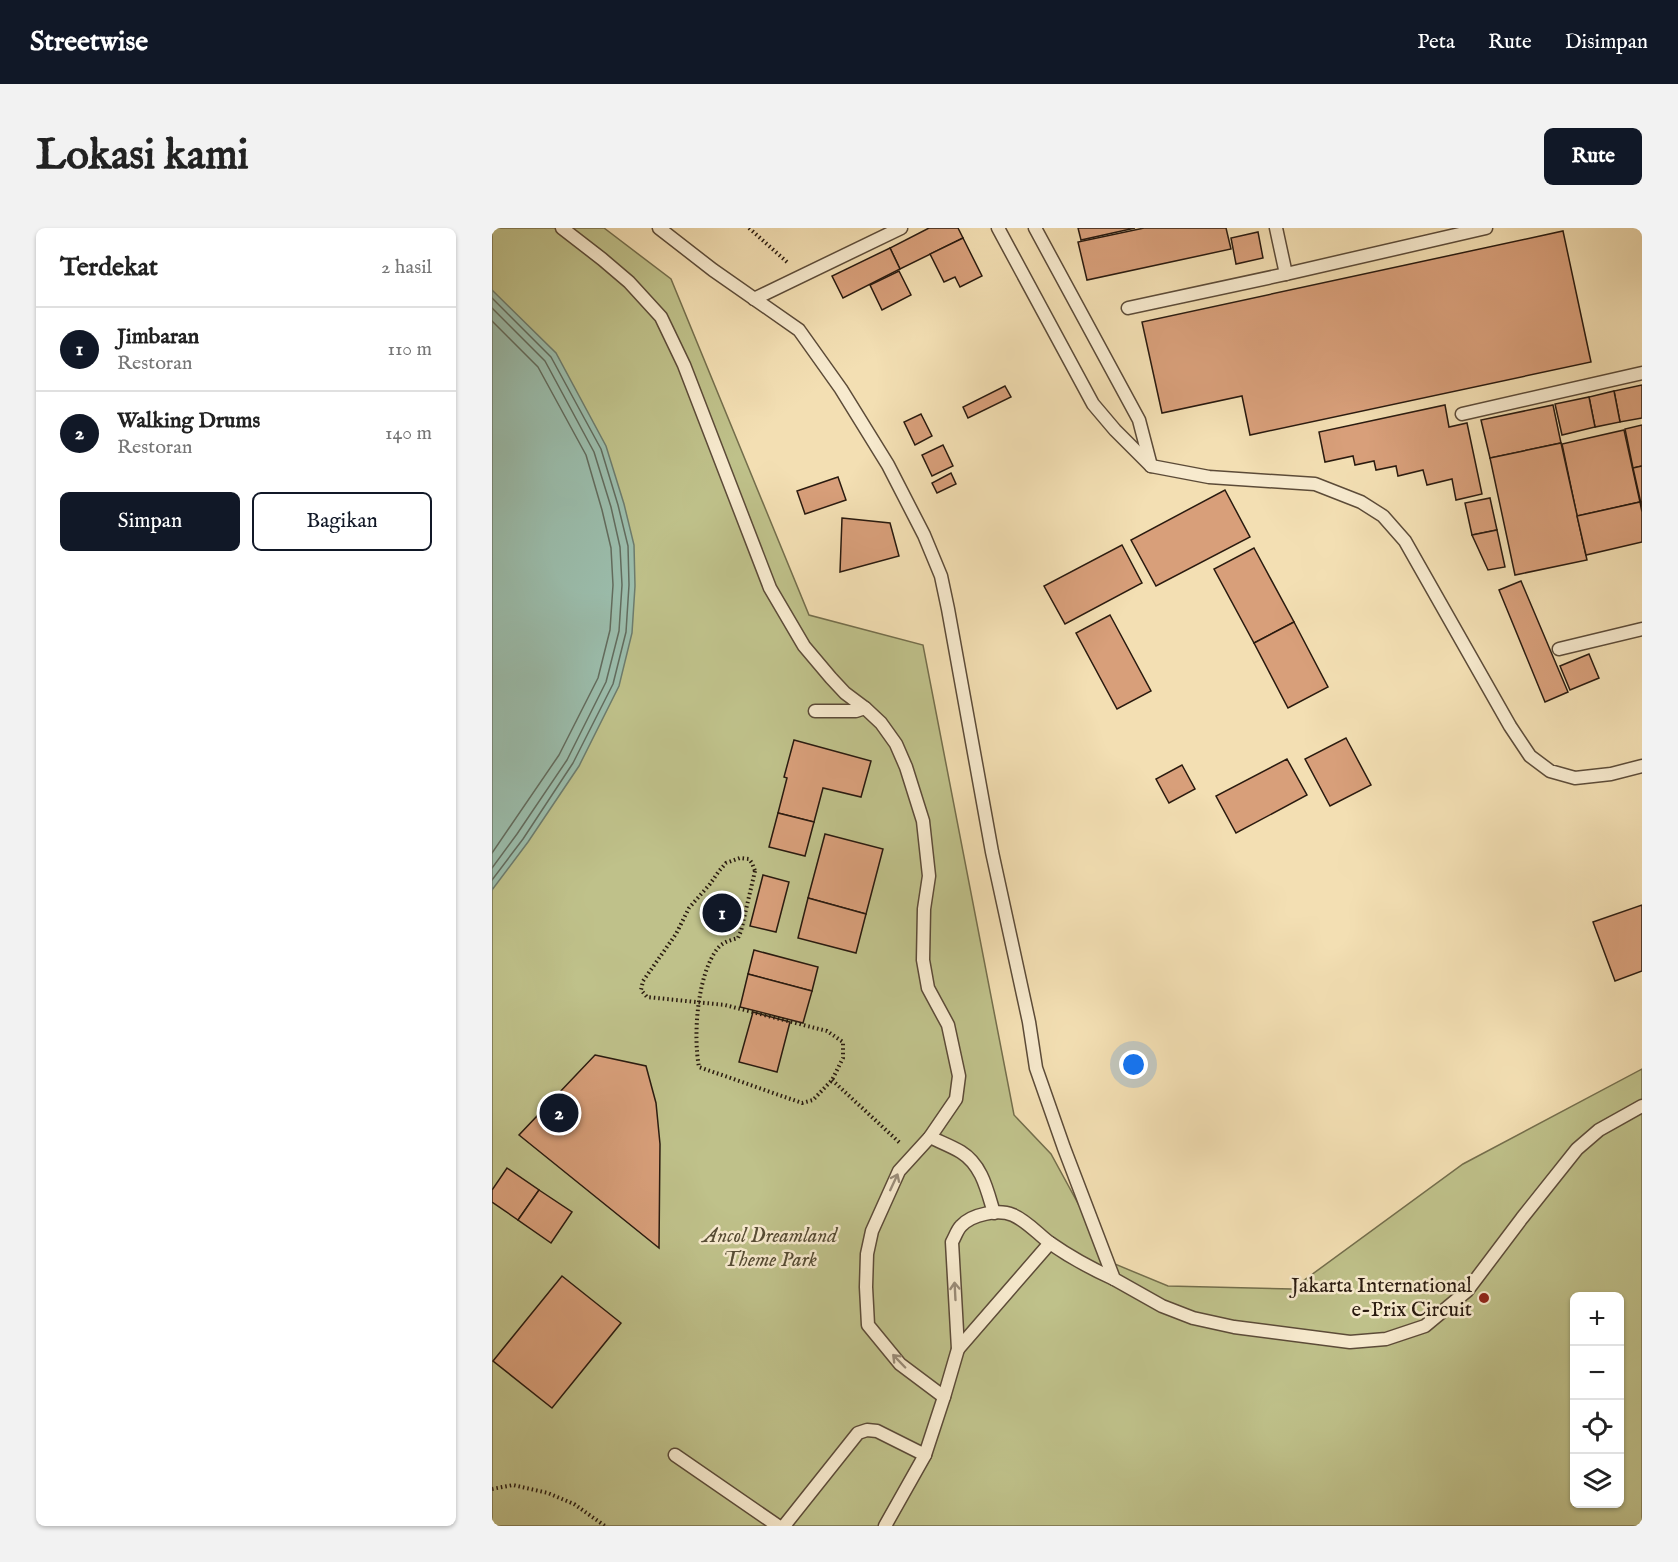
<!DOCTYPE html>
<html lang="id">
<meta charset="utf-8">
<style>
:root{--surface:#fff;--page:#f2f2f2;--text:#222;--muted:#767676;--line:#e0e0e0;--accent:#111827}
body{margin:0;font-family:"IM FELL English",serif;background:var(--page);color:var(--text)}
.controls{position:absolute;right:18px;bottom:18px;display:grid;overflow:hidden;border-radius:9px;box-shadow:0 2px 4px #0004}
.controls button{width:54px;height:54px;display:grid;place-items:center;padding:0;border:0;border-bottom:2px solid var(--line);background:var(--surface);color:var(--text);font:30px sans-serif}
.you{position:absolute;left:642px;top:837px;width:21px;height:21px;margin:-15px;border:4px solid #fff;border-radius:50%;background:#1a73e8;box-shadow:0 0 0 9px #1a73e833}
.badge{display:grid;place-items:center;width:39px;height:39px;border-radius:50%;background:var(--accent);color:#fff;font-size:20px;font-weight:700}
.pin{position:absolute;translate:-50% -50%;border:3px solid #fff;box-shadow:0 2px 6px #0006}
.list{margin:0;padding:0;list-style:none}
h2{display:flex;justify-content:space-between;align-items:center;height:78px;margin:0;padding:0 24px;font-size:26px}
h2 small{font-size:20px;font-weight:400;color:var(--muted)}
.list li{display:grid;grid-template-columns:39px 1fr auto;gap:18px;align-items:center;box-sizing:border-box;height:84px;padding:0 24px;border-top:2px solid var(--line)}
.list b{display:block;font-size:22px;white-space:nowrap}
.list p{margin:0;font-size:20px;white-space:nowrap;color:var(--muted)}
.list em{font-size:20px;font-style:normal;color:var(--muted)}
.actions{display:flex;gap:12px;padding:18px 24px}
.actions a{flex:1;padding:14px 0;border:2px solid var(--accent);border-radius:9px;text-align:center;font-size:21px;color:var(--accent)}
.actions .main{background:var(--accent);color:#fff}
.icon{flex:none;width:33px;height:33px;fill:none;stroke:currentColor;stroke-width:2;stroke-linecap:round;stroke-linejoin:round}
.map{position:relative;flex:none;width:1150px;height:1298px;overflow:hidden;border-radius:9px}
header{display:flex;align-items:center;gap:36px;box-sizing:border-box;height:84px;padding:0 30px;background:var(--accent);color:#fff}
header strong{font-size:28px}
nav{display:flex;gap:33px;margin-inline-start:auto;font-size:21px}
.intro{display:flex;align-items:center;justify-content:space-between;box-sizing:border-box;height:144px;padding:0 36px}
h1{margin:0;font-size:42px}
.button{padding:15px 27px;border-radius:9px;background:var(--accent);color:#fff;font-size:21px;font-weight:700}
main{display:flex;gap:36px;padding:0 36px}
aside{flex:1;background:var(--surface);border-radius:9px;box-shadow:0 2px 4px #0004}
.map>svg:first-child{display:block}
.green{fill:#bfc18a;stroke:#746e4c;stroke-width:1.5;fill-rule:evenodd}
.water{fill:#9bbdac;stroke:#6d7c6d;stroke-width:1.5}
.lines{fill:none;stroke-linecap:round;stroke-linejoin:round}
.shore{stroke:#626c5e;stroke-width:1.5}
.building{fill:#d89f7a;stroke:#291a0f;stroke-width:1.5}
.lane-casing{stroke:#5c4b38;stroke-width:15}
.path{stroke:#291a0f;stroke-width:4;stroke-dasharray:1.5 3;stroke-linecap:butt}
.lane{stroke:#f7eace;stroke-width:12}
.oneway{stroke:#9a8c78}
.poi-dot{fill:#8f2418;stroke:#f7eace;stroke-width:2}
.labels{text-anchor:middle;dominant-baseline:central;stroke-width:5;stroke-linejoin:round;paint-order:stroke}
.park-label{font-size:21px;font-style:italic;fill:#564c34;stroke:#f7eace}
.poi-label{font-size:21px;fill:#291a0f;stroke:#f7eace;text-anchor:end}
</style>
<header>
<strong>Streetwise</strong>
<nav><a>Peta</a><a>Rute</a><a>Disimpan</a></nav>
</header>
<div class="intro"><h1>Lokasi kami</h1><a class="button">Rute</a></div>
<main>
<aside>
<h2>Terdekat<small>2 hasil</small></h2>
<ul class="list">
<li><span class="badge">1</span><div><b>Jimbaran</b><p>Restoran</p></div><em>110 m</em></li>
<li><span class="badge">2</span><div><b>Walking Drums</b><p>Restoran</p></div><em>140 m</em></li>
</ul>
<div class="actions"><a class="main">Simpan</a><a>Bagikan</a></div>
</aside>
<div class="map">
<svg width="1150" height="1298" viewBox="0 0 1150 1298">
<rect width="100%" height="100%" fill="#f3dfb3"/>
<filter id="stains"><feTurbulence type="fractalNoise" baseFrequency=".00333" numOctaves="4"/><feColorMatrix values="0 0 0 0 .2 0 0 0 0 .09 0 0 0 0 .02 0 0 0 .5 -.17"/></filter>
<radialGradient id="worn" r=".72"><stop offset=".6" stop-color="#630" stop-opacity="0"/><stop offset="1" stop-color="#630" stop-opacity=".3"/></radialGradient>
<path class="green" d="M0,0H112L179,51L317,387L431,417L522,887L559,926L618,1034L676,1058L800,1061L971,936L1150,841V1298H0ZM1082,1068H1128V1276H1082Z"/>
<path class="water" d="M0,62L64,125L114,218L132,276L142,317L143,358L140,405L127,458L87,538L36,614L0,662Z"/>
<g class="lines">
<g class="shore">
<path d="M0,70L59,129L109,221L126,277L136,318L137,357L134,404L121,456L81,535L31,611L0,652"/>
<path d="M0,80L53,133L102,224L119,279L128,319L130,357L127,403L114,454L75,532L25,606L0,640"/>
<path d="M0,93L46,139L94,227L110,282L119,320L121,357L118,402L106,450L67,527L0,625"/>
</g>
</g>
<g class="building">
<path d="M437,0H466L471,10L408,41L398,20Z"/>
<path d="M586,0H643L589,12Z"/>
<path d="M652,0H734L739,21L595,52L586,14Z"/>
<path d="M1071,3L1099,134L758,207L750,168L670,185L650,94Z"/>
<path d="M766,4L771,30L744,36L739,10Z"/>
<path d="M471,10L490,48L468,59L463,49L452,54L438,26Z"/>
<path d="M398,20L408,41L351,70L340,48Z"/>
<path d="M407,43L419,67L390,82L378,57Z"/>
<path d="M1150,157V190L1128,194L1122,163Z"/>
<path d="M513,158L519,169L476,190L471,179Z"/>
<path d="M1122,163L1128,194L1103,199L1097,169Z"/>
<path d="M1097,169L1103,199L1070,207L1063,176Z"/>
<path d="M953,177L957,199L975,195L990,266L964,272L960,251L935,257L931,242L906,248L904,238L884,242L882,233L863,237L861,228L833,234L827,204Z"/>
<path d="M1061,177L1069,215L998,230L989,192Z"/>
<path d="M429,186L440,208L423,217L412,194Z"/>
<path d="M1150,197V238L1141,240L1133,201Z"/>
<path d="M1132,202L1148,274L1085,288L1070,216Z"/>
<path d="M1069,215L1095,332L1023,347L998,230Z"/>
<path d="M451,217L461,238L440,248L430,227Z"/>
<path d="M1150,238V280L1141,240Z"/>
<path d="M459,245L464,256L445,265L440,255Z"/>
<path d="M346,249L354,272L313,286L305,263Z"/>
<path d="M733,262L758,309L664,358L639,312Z"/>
<path d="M998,270L1005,302L980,307L973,275Z"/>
<path d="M1148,274L1150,284V314L1094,327L1085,288Z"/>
<path d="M350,290L398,295L407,328L348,344Z"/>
<path d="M1005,302L1013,339L996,342L980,307Z"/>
<path d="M630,317L650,355L573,396L552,358Z"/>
<path d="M762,320L802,394L762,415L722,341Z"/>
<path d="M1029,353L1076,464L1053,474L1007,362Z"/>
<path d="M618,387L659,463L625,481L584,405Z"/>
<path d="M802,394L836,459L796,480L762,415Z"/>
<path d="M1097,426L1107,450L1078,462L1068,438Z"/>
<path d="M854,510L879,557L838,578L813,531Z"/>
<path d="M302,512L379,533L369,569L331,560L322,594L286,585L295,550L292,549Z"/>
<path d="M795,531L815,567L744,605L724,568Z"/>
<path d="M690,537L703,561L677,575L664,551Z"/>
<path d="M286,585L322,594L313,628L277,619Z"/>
<path d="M333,606L391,621L374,686L316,670Z"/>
<path d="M271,647L297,654L284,704L258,698Z"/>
<path d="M316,670L374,686L364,725L306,710Z"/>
<path d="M1150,677V743L1123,753L1101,694Z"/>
<path d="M262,722L326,739L320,763L256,746Z"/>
<path d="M256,746L320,763L311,795L248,779Z"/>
<path d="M261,784L298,794L285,844L247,834Z"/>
<path d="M103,827L154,838L164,875L168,916L167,1020L27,907Z"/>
<path d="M15,940L47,962L26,992L0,974V962Z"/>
<path d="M47,962L80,984L59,1015L26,992Z"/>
<path d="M70,1048L129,1095L60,1180L1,1133Z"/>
</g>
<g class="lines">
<g class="lane-casing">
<g id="lane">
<path d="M70,0L110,31L137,54L169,89L192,137L278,360L312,418L339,450L353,465L373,480"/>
<path d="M167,0L221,42L307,102L349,161L396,237L432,307L449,348L456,381L500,624L537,794L544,840L572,920L622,1051L670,1078L701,1090L742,1099L858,1114L894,1111L933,1098L975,1063L1030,990L1085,921L1107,902L1150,878"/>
<path d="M506,0L601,176L623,202L659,238L717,249L823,256L869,274L891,288L913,313L1018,498L1038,528L1058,543L1083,550L1119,546L1150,538"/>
<path d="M543,0L647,192L659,238"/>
<path d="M784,0L794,46"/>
<path d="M262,71L409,0"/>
<path d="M636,80L794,46L994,0"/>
<path d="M970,186L1150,145"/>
<path d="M1067,421L1150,401"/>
<path d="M323,483H364L373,480L389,495L404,516L414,539L431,593L437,648L432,681L431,732L436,760L456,797L467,848L464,871L438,909L407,943L380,1003L375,1026L374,1059L376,1097L408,1136L452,1169"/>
<path d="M438,909C448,914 459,918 469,924C490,937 495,962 502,985"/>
<path d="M466,1121L558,1015"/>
<path d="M183,1227L286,1298"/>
<path d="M292,1298L366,1205L375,1202L385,1203L433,1227L452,1169L466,1121L460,1014C463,1009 465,1002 469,998C480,986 506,981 521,987C535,993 546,1006 558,1015C578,1029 600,1041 622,1051"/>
<path d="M393,1298L433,1227"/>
</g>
</g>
<g class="path">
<path d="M257,0L296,35"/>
<path d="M263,643L249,703L246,710C239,712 231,714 226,720C205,746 201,808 207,839L310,875L321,872L340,852L351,830V814L335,803L233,777L155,769L149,762L151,753L184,706L197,680L218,656L227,643L234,635L248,630L257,631L260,635L263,643"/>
<path d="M340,852L408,915"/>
<path d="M0,1261L21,1257L56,1265L82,1276L113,1298"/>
</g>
<use href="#lane" class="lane"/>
</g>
<defs><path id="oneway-shaft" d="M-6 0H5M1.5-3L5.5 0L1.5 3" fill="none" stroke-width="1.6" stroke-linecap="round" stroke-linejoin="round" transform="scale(1.5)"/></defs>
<g class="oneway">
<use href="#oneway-shaft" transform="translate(402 954) rotate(-65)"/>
<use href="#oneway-shaft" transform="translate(463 1063) rotate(-93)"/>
<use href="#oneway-shaft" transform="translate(407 1133) rotate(-134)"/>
</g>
<circle class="poi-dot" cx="992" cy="1070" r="6"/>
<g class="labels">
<g class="park-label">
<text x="278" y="1008">Ancol Dreamland<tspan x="278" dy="24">Theme Park</tspan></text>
</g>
<g class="poi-label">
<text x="980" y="1058">Jakarta International<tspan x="980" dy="24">e-Prix Circuit</tspan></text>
</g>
</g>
<rect width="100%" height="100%" filter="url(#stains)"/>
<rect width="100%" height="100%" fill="url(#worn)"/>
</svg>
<div class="controls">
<button>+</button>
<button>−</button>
<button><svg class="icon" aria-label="locate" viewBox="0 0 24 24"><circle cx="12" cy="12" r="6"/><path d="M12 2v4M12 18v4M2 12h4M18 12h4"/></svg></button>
<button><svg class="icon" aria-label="layers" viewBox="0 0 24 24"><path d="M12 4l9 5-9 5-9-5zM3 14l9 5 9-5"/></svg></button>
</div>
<div class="you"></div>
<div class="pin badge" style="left:230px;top:685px">1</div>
<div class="pin badge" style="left:67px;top:885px">2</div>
</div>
</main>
